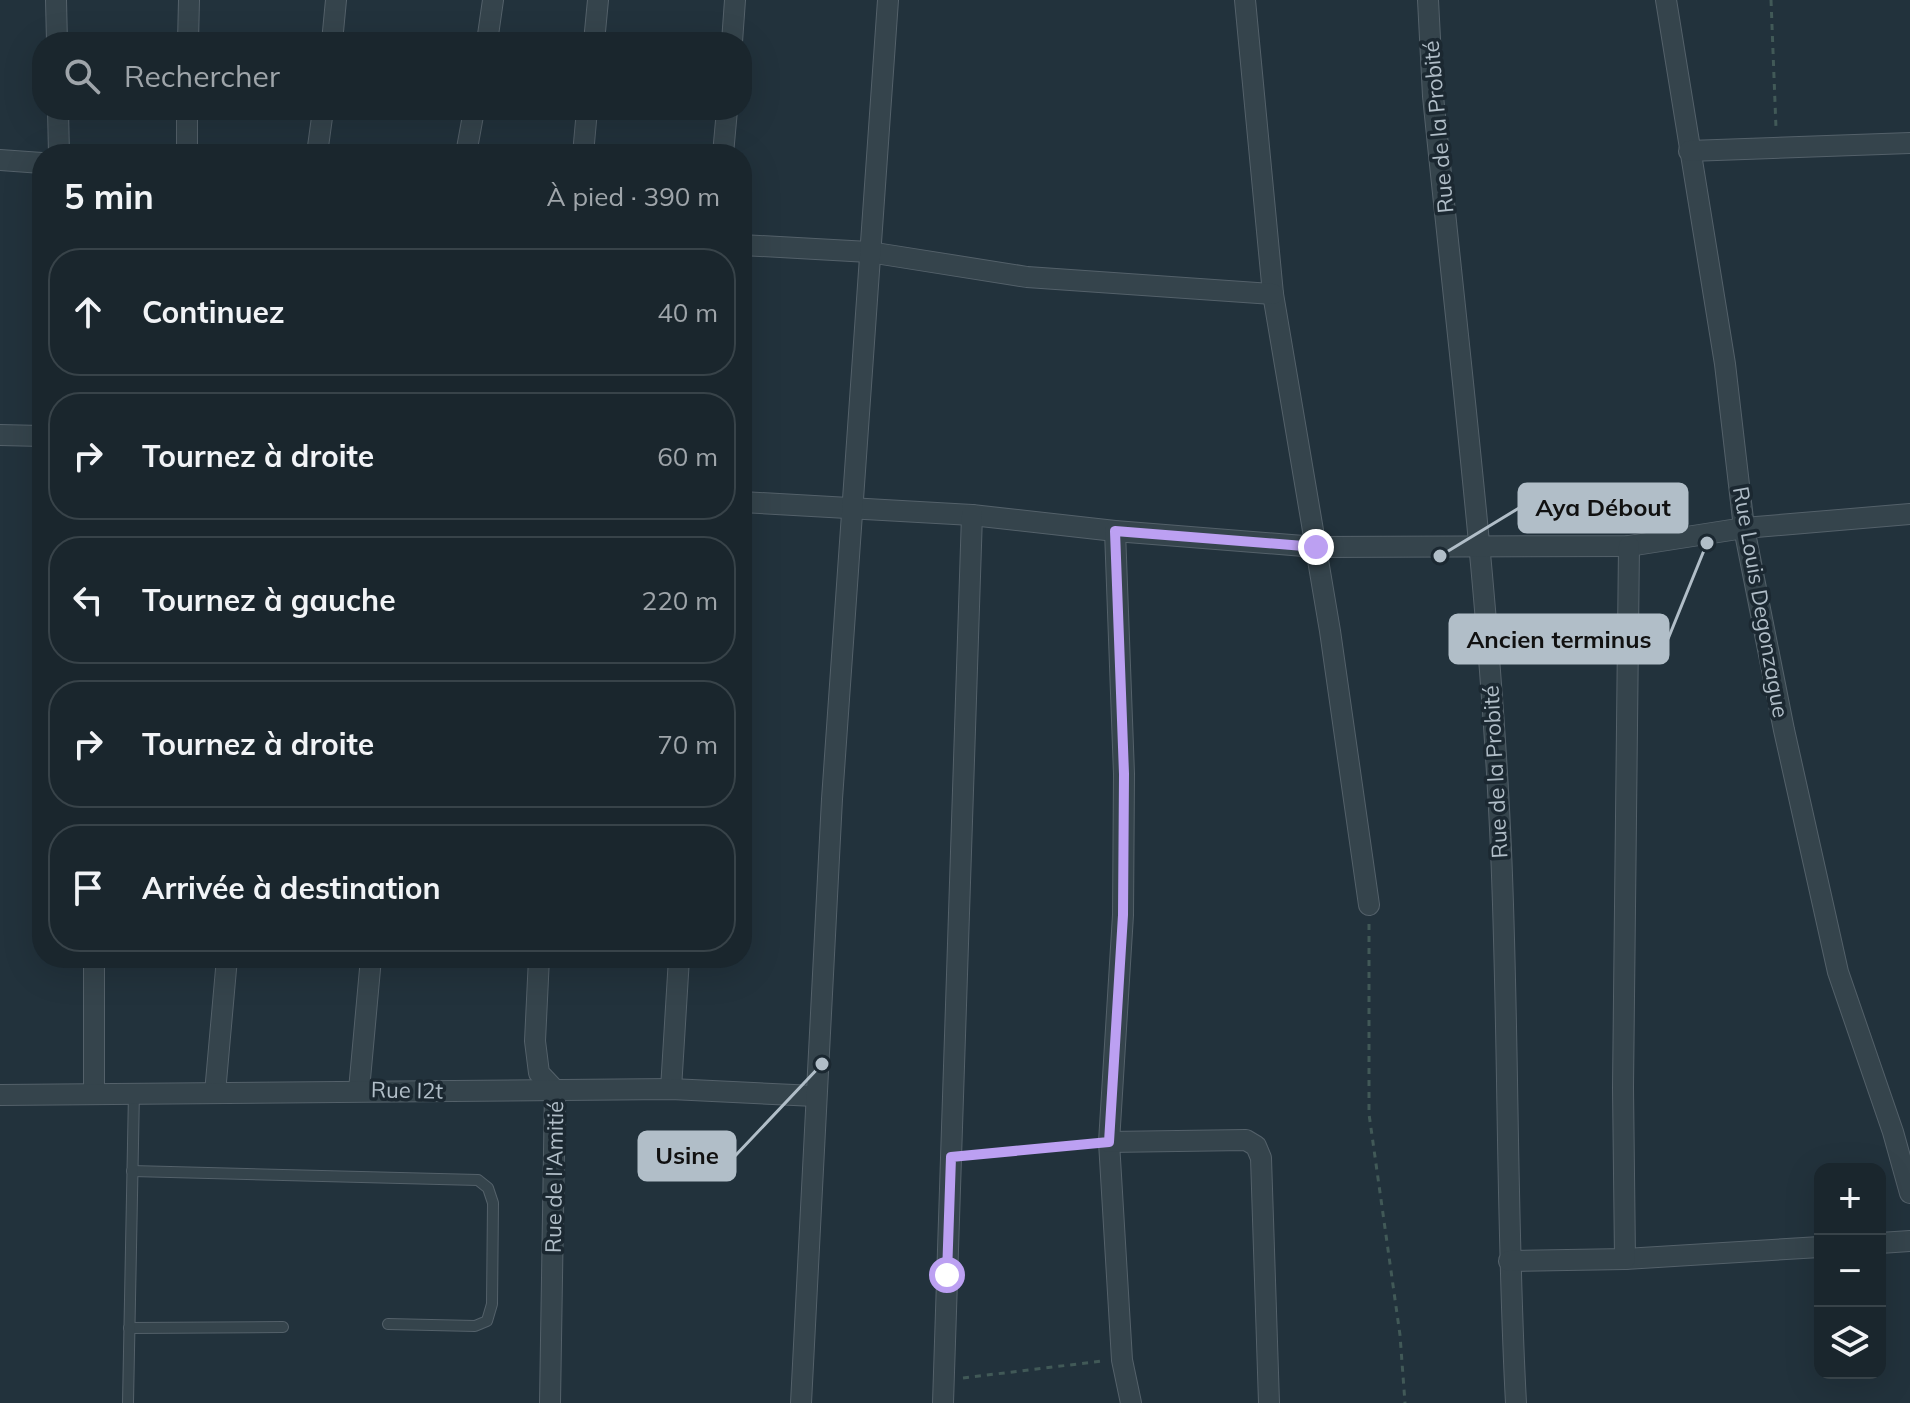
<!DOCTYPE html>
<html lang="fr">
<meta charset="utf-8">
<style>
:root{--surface:#1a262d;--page:#273239;--text:#f1f3f6;--muted:#9fa5aa;--line:#384349}
body{margin:0;font-family:Mulish,sans-serif;background:var(--page);color:var(--text)}
.controls{position:absolute;right:24px;bottom:24px;display:grid;overflow:hidden;border-radius:16px;box-shadow:0 8px 32px #0002}
.controls button{width:72px;height:72px;display:grid;place-items:center;padding:0;border:0;border-bottom:2px solid var(--line);background:var(--surface);color:var(--text);font:40px sans-serif}
.stop{position:absolute;width:24px;height:24px;margin:-18px;border:6px solid #bca0f2;border-radius:50%;background:#fff}
.stop.end{background:#bca0f2;border-color:#fff;box-shadow:0 2px 8px #0008}
.list{margin:0;padding:0;list-style:none}
h2{display:flex;justify-content:space-between;align-items:center;height:104px;margin:0;padding:0 32px;font-size:34px}
h2 small{font-size:26px;font-weight:400;color:var(--muted)}
.list li{display:grid;grid-template-columns:52px 1fr auto;gap:24px;align-items:center;box-sizing:border-box;height:128px;margin:0 16px 16px;padding:0 16px;border:2px solid var(--line);border-radius:32px}
.list b{display:block;font-size:30px;white-space:nowrap}
.list em{font-size:26px;font-style:normal;color:var(--muted)}
.icon{flex:none;width:44px;height:44px;fill:none;stroke:currentColor;stroke-width:2;stroke-linecap:round;stroke-linejoin:round}
.map{position:relative;flex:none;width:1910px;height:1403px;overflow:hidden}
.search{position:absolute;background:var(--surface);box-shadow:0 8px 32px #0002;left:32px;top:32px;width:720px;height:88px;display:flex;align-items:center;gap:20px;box-sizing:border-box;padding:0 28px;border-radius:32px;color:var(--muted);font-size:30px}
.panel{position:absolute;background:var(--surface);box-shadow:0 8px 32px #0002;left:32px;top:144px;width:720px;height:824px;border-radius:32px}
.map>svg:first-child{display:block}
.lines{fill:none;stroke-linecap:round;stroke-linejoin:round}
.lane-casing{stroke:#54616a;stroke-width:12}
.street-casing{stroke:#54616a;stroke-width:22}
.path{stroke:#415957;stroke-width:3;stroke-dasharray:6 6;stroke-linecap:butt}
.lane{stroke:#35444c;stroke-width:10}
.street{stroke:#35444c;stroke-width:20}
.route{stroke:#bca0f2;stroke-width:10}
.labels{text-anchor:middle;dominant-baseline:central;stroke-width:7;stroke-linejoin:round;paint-order:stroke}
.street-label{font-size:22px;fill:#b1bec8;stroke:#1b2831}
.leader{fill:none;stroke:#b1bec8;stroke-width:3}
.callout-dot{fill:#b1bec8;stroke:#1b2831;stroke-width:3}
.callout{fill:#b1bec8;stroke:#b1bec8;stroke-width:3}
.callout-label{font-size:24px;text-anchor:middle;font-weight:bold;fill:#111}
</style>
<div class="map">
<svg width="1910" height="1403" viewBox="0 0 1910 1403">
<rect width="100%" height="100%" fill="#22323c"/>
<g class="lines">
<g class="lane-casing">
<g id="lane">
<path d="M132,1171L478,1180L488,1188L493,1203L492,1304L487,1321L475,1326L388,1324"/>
<path d="M129,1328L283,1327"/>
<path d="M128,1403L134,1092"/>
</g>
</g>
<g class="street-casing">
<g id="street">
<path d="M56,0L57,42"/>
<path d="M1245,0L1273,294L1330,631L1369,905"/>
<path d="M1428,0L1433,96C1458,347 1490,598 1501,850C1509,1034 1506,1219 1516,1403"/>
<path d="M1666,0L1725,364L1744,528L1784,730L1838,972L1893,1132L1910,1193"/>
<path d="M188,42L189,0"/>
<path d="M332,42L336,0"/>
<path d="M487,42L493,0"/>
<path d="M594,42L598,0"/>
<path d="M732,42L735,0"/>
<path d="M58,110L59,154"/>
<path d="M1689,151L1910,143"/>
<path d="M187,154V110"/>
<path d="M317,154L323,110"/>
<path d="M466,154L474,110"/>
<path d="M583,154L587,110"/>
<path d="M723,154L727,110"/>
<path d="M0,160L42,163"/>
<path d="M742,245L869,252L1027,277L1273,294"/>
<path d="M0,435L42,436"/>
<path d="M742,502L972,515L1115,531L1316,547L1629,546L1744,528L1910,514"/>
<path d="M1115,531L1124,774L1123,915L1109,1142L1122,1360L1131,1403"/>
<path d="M94,958V1092"/>
<path d="M539,958L535,1041L539,1073L555,1090L550,1403"/>
<path d="M671,1089L679,958"/>
<path d="M359,1090L371,958"/>
<path d="M215,1093L227,958"/>
<path d="M0,1095L671,1089L815,1096"/>
<path d="M1109,1142L1246,1140L1256,1146L1261,1158L1269,1403"/>
<path d="M1880,1243L1910,1241"/>
<path d="M1625,1259L1820,1247"/>
<path d="M1509,1261L1625,1259L1623,1088L1629,546"/>
<path d="M801,1403L832,799L888,0"/>
<path d="M943,1403L972,515"/>
</g>
</g>
<g class="path">
<path d="M1771,0L1776,128"/>
<path d="M1369,924V1114L1400,1335L1405,1403"/>
<path d="M969,1155L1089,1144"/>
<path d="M963,1378L1102,1361"/>
</g>
<use href="#lane" class="lane"/>
<use href="#street" class="street"/>
</g>
<g class="lines">
<path class="route" d="M947,1275L951,1157L1109,1142L1123,915L1124,774L1115,531L1316,547"/>
</g>
<g class="labels">
<g class="street-label">
<text transform="translate(1438 127) rotate(-95)">Rue de la Probité</text>
<text transform="translate(1761 602) rotate(80)">Rue Louis Degonzague</text>
<text transform="translate(1495 772) rotate(-93)">Rue de la Probité</text>
<text transform="translate(407 1090) rotate(1)">Rue I2t</text>
<text transform="translate(554 1177) rotate(-89)">Rue de l'Amitié</text>
</g>
</g>
<path class="leader" d="M1440 556L1519 508M1707 543L1668 639M822 1064L735 1156"/>
<g class="callout-dot">
<circle cx="1440" cy="556" r="8"/>
<circle cx="1707" cy="543" r="8"/>
<circle cx="822" cy="1064" r="8"/>
</g>
<g class="callout">
<rect x="1519" y="484" width="168" height="48" rx="8"/>
<rect x="1450" y="615" width="218" height="48" rx="8"/>
<rect x="639" y="1132" width="96" height="48" rx="8"/>
</g>
<g class="callout-label">
<text x="1603" y="516">Aya Débout</text>
<text x="1559" y="648">Ancien terminus</text>
<text x="687" y="1164">Usine</text>
</g>
</svg>
<div class="controls">
<button>+</button>
<button>−</button>
<button><svg class="icon" aria-label="layers" viewBox="0 0 24 24"><path d="M12 4l9 5-9 5-9-5zM3 14l9 5 9-5"/></svg></button>
</div>
<div class="stop" style="left:947px;top:1275px"></div>
<div class="stop end" style="left:1316px;top:547px"></div>
<div class="search"><svg class="icon" aria-label="search" viewBox="0 0 24 24"><circle cx="10" cy="10" r="6"/><path d="M15 15l6 6"/></svg>Rechercher</div>
<section class="panel">
<h2>5 min<small>À pied · 390 m</small></h2>
<ul class="list">
<li><svg class="icon" aria-label="ahead" viewBox="0 0 24 24"><path d="M12 20V5M6 11l6-6 6 6"/></svg><div><b>Continuez</b></div><em>40 m</em></li>
<li><svg class="icon" aria-label="right" viewBox="0 0 24 24"><path d="M7 20v-9h11M14 6l5 5-5 5"/></svg><div><b>Tournez à droite</b></div><em>60 m</em></li>
<li><svg class="icon" aria-label="left" viewBox="0 0 24 24"><path d="M17 20v-9H6M10 6l-5 5 5 5"/></svg><div><b>Tournez à gauche</b></div><em>220 m</em></li>
<li><svg class="icon" aria-label="right" viewBox="0 0 24 24"><path d="M7 20v-9h11M14 6l5 5-5 5"/></svg><div><b>Tournez à droite</b></div><em>70 m</em></li>
<li><svg class="icon" aria-label="arrive" viewBox="0 0 24 24"><path d="M6 21V4h12l-3 4 3 4H6"/></svg><div><b>Arrivée à destination</b></div></li>
</ul>
</section>
</div>
